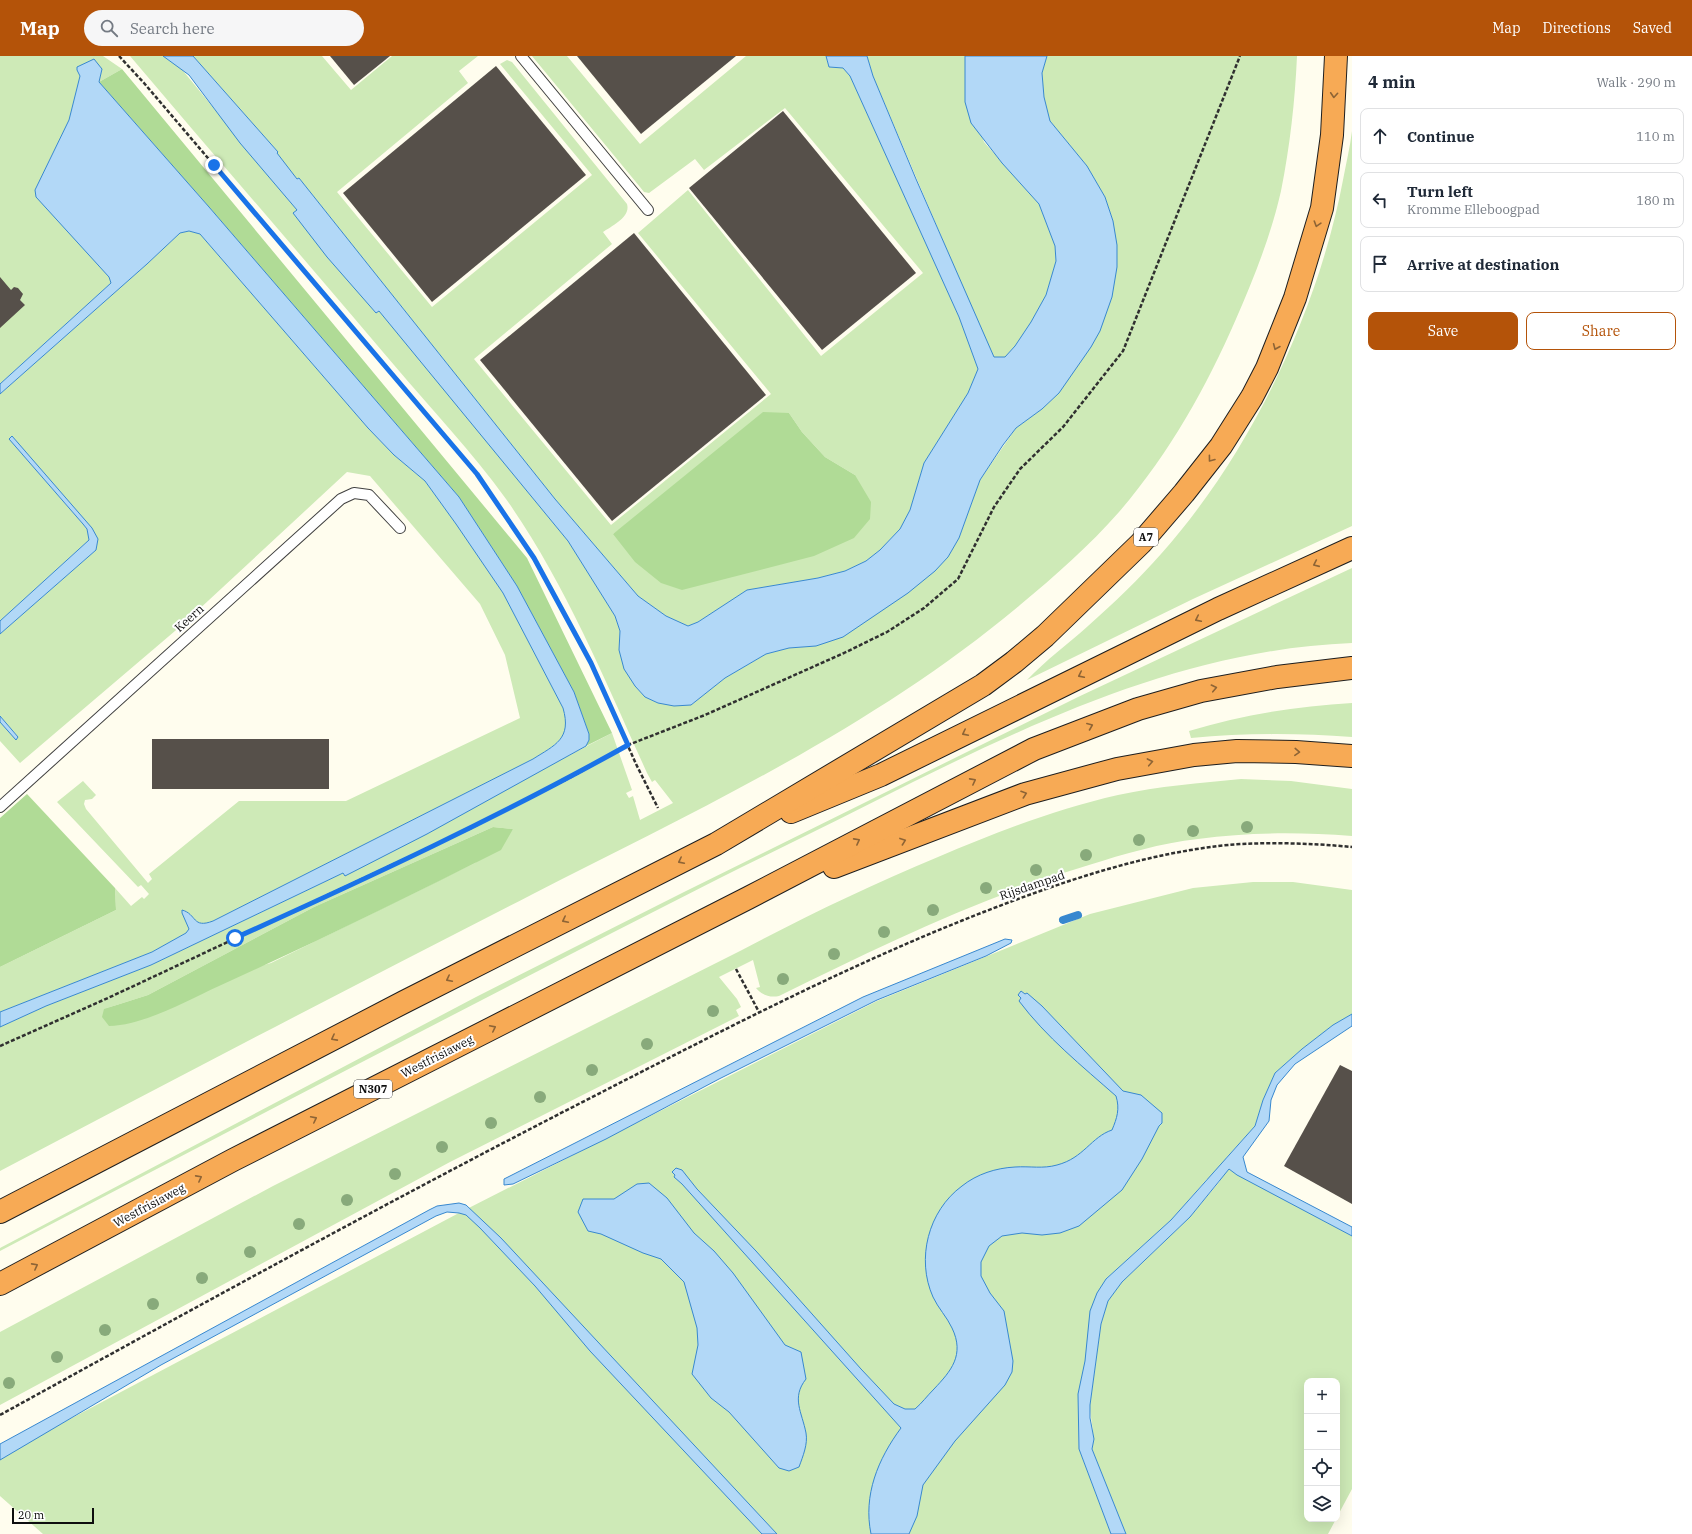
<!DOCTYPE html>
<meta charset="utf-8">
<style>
:root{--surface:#fff;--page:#f6f6f7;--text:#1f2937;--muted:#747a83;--line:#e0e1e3;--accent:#b45309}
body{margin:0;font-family:"IBM Plex Serif",serif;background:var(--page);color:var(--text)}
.controls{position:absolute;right:12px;bottom:12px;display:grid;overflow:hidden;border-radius:8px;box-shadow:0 4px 16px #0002}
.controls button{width:36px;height:36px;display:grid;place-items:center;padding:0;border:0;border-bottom:1px solid var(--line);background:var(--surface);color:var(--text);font:20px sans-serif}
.scale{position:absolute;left:12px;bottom:10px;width:82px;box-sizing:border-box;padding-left:4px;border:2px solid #0e0e0e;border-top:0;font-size:11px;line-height:14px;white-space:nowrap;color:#0e0e0e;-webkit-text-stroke:3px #fff;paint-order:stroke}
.stop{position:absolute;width:12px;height:12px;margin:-9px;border:3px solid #1a73e8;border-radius:50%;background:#fff}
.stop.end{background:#1a73e8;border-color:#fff;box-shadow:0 1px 4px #0008}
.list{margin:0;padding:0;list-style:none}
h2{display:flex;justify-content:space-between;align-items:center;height:52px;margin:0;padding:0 16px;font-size:17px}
h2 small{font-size:13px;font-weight:400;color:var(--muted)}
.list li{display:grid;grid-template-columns:26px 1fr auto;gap:12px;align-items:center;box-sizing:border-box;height:56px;margin:0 8px 8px;padding:0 8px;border:1px solid var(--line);border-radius:8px}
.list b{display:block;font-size:15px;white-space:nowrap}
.list p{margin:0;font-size:13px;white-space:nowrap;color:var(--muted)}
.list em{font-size:13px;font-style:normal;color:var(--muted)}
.actions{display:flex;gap:8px;padding:12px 16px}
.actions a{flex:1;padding:9px 0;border:1px solid var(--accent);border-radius:8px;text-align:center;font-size:14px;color:var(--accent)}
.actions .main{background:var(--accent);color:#fff}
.icon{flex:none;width:22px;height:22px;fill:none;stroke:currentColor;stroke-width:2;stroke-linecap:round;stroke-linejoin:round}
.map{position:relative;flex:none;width:1352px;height:1478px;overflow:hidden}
header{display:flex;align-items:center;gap:24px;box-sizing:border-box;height:56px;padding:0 20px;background:var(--accent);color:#fff}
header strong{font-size:19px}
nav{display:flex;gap:22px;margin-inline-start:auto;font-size:14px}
.search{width:280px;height:36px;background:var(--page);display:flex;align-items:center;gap:10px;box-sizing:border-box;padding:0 14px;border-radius:22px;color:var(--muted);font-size:15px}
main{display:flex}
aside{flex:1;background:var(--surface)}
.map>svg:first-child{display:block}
.green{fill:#ceeab7;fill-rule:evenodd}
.forest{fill:#b0db96}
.water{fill:#b2d8f7;stroke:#3888cf}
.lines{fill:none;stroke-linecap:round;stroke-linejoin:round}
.stream{stroke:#3888cf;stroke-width:8}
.building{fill:#56504a}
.lane-casing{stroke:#414141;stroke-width:12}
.highway-casing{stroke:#1f1f1f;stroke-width:24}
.path{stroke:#303030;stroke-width:2.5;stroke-dasharray:4 2;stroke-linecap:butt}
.lane{stroke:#fff;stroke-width:10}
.highway{stroke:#f7aa55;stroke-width:22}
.tree{fill:#88aa7b}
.oneway{stroke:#8e6435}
.route{stroke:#1a73e8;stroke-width:5}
.labels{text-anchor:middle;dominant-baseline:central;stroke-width:4;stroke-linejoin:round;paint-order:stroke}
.shield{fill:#fff;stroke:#565656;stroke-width:1}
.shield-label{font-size:11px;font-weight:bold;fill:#0e0e0e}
.street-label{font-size:12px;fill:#0e0e0e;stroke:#fff}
</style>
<header>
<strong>Map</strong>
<div class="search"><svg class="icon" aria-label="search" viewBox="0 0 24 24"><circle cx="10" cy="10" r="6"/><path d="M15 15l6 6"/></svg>Search here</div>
<nav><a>Map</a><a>Directions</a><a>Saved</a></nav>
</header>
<main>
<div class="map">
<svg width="1352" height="1478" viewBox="0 0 1352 1478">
<rect width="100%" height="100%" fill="#fffdee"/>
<g class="green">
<path d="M0,0H103L122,13L99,26L102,13L78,16L80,20L69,64L35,134L109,221L111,227L0,328Z"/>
<path d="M130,0H163L180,11L297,154L294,157L376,257L379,254L568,485L615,560L620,575L619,594L635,630L645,641L658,647L691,649L725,622L766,598L789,592L816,590L948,501L959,482L980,424L1016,372L1042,353L1059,337L1107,254L1112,241L1113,165L1105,141L1087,110L1050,65L1044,41L1042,17L1047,0H1297C1295,45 1290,90 1281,135C1271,179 1254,222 1236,263C1206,332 1169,398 1119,456C1090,489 1055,520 1020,549C873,672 700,753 531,839C353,930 176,1022 0,1115V971L46,950L151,909L343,817L345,819C435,773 522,723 612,677L632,734L626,737L629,742L633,740L640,764L673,747L655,724L652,726L647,717C606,626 564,525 506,443C472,396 432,354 394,309C307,206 218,104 130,0ZM493,771L513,773L475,807L271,907L104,953L148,939L314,851Z"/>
<path d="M193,0H322L351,34L392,0H478L459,15L468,27L337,136L432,251L592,119L500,8L507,4L512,6L627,148C631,161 612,170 603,176L612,188L474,303L611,469L771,338L638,177L688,134L821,300L923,217L785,52L704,114L695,103L649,137L644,136L640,131L532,0H567L640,88L746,0H826L829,11L843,12L850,20L959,261L978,313L968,337L924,407L910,454L900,473L880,494L866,505L845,515L818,522L747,534L698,566L688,570L666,560L638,540L555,443L299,122L297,123L276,97L278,96ZM789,357L802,376L825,401L855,419L613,478Z"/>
<path d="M867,0H965L966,28L984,86L1039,148L1055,190L1056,205L1046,239L1031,266L1015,290L1005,301H994L988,290L873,20Z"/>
<path d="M1352,75V470L1193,543L1027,624C1046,604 1068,588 1088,570C1114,547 1139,523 1161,498C1250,398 1318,256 1343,124C1346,108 1350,91 1352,75Z"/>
<path d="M189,175L200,178L368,372L394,399L425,425L456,468L503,537L563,652C572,683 555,689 533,703L213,865C199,871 195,865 186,855L189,873L186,877L152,896L0,956V911L116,854L115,832L131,850L142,841L144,843L149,838L141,829L138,831L57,746L83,725L96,739L92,743L85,744L84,748L86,753L148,827L152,823L149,818L239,745H346L520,662L505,599L480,548L370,420L347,416L182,569L20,707L0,685V666L16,683L18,681L0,660V578L96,494L98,483L9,383L83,468L87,473L89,484L0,565V338L147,208L180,177Z"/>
<path d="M1352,512V587C1195,593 1051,658 913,726C848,759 783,791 718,823C478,945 239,1070 0,1195V1192L476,941L684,836L1078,641Z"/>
<path d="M1352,647V681C1298,677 1245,677 1191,682L1189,675C1242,659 1297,650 1352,647Z"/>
<path d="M1241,723L1291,725L1352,733V780C1300,776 1249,776 1198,783C1161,787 1124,798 1089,809C981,841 880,890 779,940C770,942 762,939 756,932L760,931L753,904L719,921L737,943L741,951L736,954L739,960L450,1106L0,1349V1276L273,1130L742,894C806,860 871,829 938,801C997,776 1056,753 1118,739C1159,730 1200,727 1241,723Z"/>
<path d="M1253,826H1293L1352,834V958L1333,969L1302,993L1275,1017L1263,1044L1255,1070L1226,1102L1229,1113L1352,1180V1433L1337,1461V1325H1307V1463H1336L1328,1478H1126L1092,1393C1096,1379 1090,1364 1090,1349L1101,1268L1108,1245L1122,1226L1190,1161L1220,1125L1207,1123L1171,1164L1106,1223L1078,1338L1079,1393L1111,1478H43L0,1440V1400L457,1158L877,945L1090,858L1193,832Z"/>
</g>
<g class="forest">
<path d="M122,13L527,502L612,677L586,690L589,684V678L574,636L517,530L459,441L209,151L99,26Z"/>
<path d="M763,356L789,357L802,376L825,401L855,419L871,446L870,463L854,482L814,500L682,534L661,527L635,506L613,478Z"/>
<path d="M27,738L115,832L116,854L0,911V762Z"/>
<path d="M493,771L513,773L501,794C408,841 314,887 219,930C186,945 145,969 109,970L102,961L104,953L148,939L314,851Z"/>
</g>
<g class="water">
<path d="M163,0H193L278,96L277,97L297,123L299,122L555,443L638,540L666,560L688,570L698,566L747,534L818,522L845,515L866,505L880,494L900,473L910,454L924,407L968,337L978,313L959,261L850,20L843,12L829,11L826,0H867L873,20L916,123L994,301H1005L1015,290L1031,266L1046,239L1056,205L1055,190L1039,148L1002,107L971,67L965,46V0H1047L1042,17L1044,41L1050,65L1087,110L1105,141L1113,165L1117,189V211L1112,241L1100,275L1091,291L1059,337L1042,353L1016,372L1003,389L980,424L959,482L948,501L935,515L908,537L843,581L816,590L789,592L766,598L725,622L691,649L674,650L658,647L645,641L635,630L624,613L619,594L620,575L615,560L568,485L379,255L376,257L327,201L293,157L297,154L240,87L189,19Z"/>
<path d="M94,3L102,13L99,26L209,151L459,441L517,530L574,636L589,678V684L586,690L427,778L345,820L343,817L151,909L46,950L0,971V956L152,896L186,877L189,873L182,857V854C197,858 192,873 213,865L533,703C555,689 572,683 563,652L503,537L456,468L425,425L394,399L368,372L200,178L189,175L180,177L147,208L0,338V328L111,227L109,221L36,141L35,134L69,64L80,20L77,14V11Z"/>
<path d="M12,380L92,472L98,483L96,494L0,578V565L89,484L87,473L83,468L9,383Z"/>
<path d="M0,660L18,681L16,684L0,666Z"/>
<path d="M1005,883L1012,884L1011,887L986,900L877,944L719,1023L606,1083L513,1128L504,1129V1123L508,1121L863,941Z"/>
<path d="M1021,935L1025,938L1027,937L1042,950L1123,1035L1141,1039L1162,1057V1067L1159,1070L1142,1103L1122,1134L1079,1170L1060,1177L1042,1179L1022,1177L1002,1180L989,1190L981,1206V1220L990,1237L1004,1255L1013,1305L1012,1316L1005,1329L955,1385L923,1429L917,1460L909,1478H871C863,1439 878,1403 901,1372L682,1128L674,1121L675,1119L672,1116L676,1112L682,1114L697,1133L756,1195L861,1313L894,1348L905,1353H915C922,1347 927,1340 934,1333C951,1315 965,1299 952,1272C947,1261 938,1252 933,1241C916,1203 928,1155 962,1130C977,1118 996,1112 1015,1111C1030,1110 1043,1113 1057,1109C1084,1102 1091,1081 1112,1074C1117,1062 1120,1053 1116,1040C1082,1010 1046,981 1019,945L1021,942L1018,939Z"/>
<path d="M1352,958V970L1295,1008L1277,1029L1271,1044L1269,1065L1243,1101L1247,1116L1352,1171V1180L1237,1119L1229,1113L1190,1161L1122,1226L1108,1245L1101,1268L1090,1349V1362L1094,1383L1092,1393L1126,1478H1111L1079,1393L1078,1338L1085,1305L1090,1255L1097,1237L1106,1223L1171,1164L1255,1070L1263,1044L1275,1017L1302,993L1333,969Z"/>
<path d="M649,1127L667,1142L694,1177L714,1195L733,1217L785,1289L801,1296L806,1323C791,1342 802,1356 806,1377C808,1388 803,1400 799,1411L789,1415L779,1412L729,1356L711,1342L692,1318L698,1289L697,1272L684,1226L661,1203L643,1197L601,1178L588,1175L578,1156L583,1143H614L637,1128Z"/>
<path d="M459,1147L466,1149L501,1182L777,1478H762L590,1295L535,1230L480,1172L466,1159L459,1157L447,1156L436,1160L161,1309L0,1404V1388L429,1154L437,1150Z"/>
</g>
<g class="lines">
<path class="stream" d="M1063,864L1078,859"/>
</g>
<g class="building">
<path d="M330,0H390L354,29Z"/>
<path d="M577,0H736L641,78Z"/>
<path d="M496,10L586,119L432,246L343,137Z"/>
<path d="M783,55L916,217L822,294L689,132Z"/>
<path d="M634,177L766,339L612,465L480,304Z"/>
<path d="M0,221L11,234L14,231L18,232L23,238L20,244L25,249L0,272Z"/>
<rect x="152" y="683" width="177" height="50"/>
<path d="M1340,1009L1352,1015V1148L1284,1110Z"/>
</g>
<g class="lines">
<g class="lane-casing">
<g id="lane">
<path d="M521,0L648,154"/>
<path d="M0,751L341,443L354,437L369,439L400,472"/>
</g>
</g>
<g class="highway-casing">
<g id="highway">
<path d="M791,756L881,719L1218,553L1352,492"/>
<path d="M834,811L1025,738L1117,713L1194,699L1237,695L1296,696L1352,700"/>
<path d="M0,1156L404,946L716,788L983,629L1014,606L1045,580L1141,487L1184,437L1221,390L1252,341L1267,312L1295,242L1322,152L1332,79L1336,0"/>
<path d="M0,1228L233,1104L748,842L1034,693L1138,653L1201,635L1277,621L1352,612"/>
</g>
</g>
<g class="path">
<path d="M119,0L144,27L477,418L534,502L591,607L636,708L658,752"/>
<path d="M736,913L759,956"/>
<path d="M0,990L108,942L471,772L573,720L628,689L705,659L844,597L887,576L924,552L958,523L994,451L1020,413L1063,371L1123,295L1240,0"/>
<path d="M0,1359C200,1249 400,1139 604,1035C737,967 870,898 1010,846C1074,822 1142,800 1211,791C1251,785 1311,787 1352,791"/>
</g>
<use href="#lane" class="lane"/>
<use href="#highway" class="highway"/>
</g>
<g class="tree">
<circle cx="1247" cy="771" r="6"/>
<circle cx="1193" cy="775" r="6"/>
<circle cx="1139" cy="784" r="6"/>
<circle cx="1086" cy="799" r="6"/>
<circle cx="1036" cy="814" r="6"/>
<circle cx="986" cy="832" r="6"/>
<circle cx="933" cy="854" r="6"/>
<circle cx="884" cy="876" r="6"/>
<circle cx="834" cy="898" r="6"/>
<circle cx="783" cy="923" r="6"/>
<circle cx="713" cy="955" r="6"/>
<circle cx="647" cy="988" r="6"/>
<circle cx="592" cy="1014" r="6"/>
<circle cx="540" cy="1041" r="6"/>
<circle cx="491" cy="1067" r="6"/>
<circle cx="442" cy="1091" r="6"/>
<circle cx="395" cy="1118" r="6"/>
<circle cx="347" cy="1144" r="6"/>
<circle cx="299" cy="1168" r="6"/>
<circle cx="250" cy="1196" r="6"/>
<circle cx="202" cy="1222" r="6"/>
<circle cx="153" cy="1248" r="6"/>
<circle cx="105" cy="1274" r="6"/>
<circle cx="57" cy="1301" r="6"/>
<circle cx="9" cy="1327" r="6"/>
</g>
<defs><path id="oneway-chevron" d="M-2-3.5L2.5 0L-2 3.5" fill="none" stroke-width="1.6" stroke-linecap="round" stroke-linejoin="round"/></defs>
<g class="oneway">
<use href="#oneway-chevron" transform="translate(1334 39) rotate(94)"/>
<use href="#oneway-chevron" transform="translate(1317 168) rotate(107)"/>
<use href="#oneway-chevron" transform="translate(1276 291) rotate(113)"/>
<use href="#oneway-chevron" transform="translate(1211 403) rotate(127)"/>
<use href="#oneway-chevron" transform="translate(1316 508) rotate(156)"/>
<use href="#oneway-chevron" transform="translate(1198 563) rotate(154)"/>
<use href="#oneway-chevron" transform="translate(1081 619) rotate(154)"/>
<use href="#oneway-chevron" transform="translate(1214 632) rotate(-12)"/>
<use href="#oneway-chevron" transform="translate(1090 670) rotate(-22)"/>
<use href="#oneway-chevron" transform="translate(965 677) rotate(153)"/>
<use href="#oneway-chevron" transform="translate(1297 696) rotate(3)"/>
<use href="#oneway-chevron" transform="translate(1150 706) rotate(-11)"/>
<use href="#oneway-chevron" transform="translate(973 725) rotate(-28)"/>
<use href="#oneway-chevron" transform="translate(1024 738) rotate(-19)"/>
<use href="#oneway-chevron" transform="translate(857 785) rotate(-28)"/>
<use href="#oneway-chevron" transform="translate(903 785) rotate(-20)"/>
<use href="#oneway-chevron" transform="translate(681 805) rotate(153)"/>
<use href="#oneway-chevron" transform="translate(565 864) rotate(153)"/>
<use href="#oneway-chevron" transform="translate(449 923) rotate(153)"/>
<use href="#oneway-chevron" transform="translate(493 972) rotate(-27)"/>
<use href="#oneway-chevron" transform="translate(334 982) rotate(152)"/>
<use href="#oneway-chevron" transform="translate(314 1063) rotate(-27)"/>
<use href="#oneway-chevron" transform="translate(199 1122) rotate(-28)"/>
<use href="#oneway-chevron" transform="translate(35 1210) rotate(-28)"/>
</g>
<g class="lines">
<path class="route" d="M214,109L477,418L534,502L591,607L628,689C501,760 368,822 235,882"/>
</g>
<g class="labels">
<g class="shield">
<rect x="1134" y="472" width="24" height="18" rx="3"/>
<rect x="354" y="1024" width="38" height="18" rx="3"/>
</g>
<g class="shield-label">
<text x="1146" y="481">A7</text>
<text x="373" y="1033">N307</text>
</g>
<g class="street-label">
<text transform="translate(189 562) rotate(-42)">Keern</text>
<text transform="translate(1032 829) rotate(-19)">Rijsdampad</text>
<text transform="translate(437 1000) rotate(-27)">Westfrisiaweg</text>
<text transform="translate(149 1149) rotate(-28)">Westfrisiaweg</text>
</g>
</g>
</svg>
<div class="controls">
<button>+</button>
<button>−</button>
<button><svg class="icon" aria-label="locate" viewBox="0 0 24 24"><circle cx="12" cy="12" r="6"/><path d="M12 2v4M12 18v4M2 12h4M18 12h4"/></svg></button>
<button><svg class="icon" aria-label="layers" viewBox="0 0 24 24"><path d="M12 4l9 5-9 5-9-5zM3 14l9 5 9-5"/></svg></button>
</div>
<div class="scale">20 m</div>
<div class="stop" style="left:235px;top:882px"></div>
<div class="stop end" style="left:214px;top:109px"></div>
</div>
<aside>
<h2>4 min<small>Walk · 290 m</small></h2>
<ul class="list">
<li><svg class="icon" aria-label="ahead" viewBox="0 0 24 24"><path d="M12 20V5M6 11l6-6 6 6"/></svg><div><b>Continue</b></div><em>110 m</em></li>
<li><svg class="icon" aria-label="left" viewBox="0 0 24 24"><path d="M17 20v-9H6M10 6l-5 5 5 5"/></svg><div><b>Turn left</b><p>Kromme Elleboogpad</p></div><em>180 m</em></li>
<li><svg class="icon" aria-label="arrive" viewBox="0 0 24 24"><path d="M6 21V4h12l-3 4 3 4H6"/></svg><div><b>Arrive at destination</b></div></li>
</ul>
<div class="actions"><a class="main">Save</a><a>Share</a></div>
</aside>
</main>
